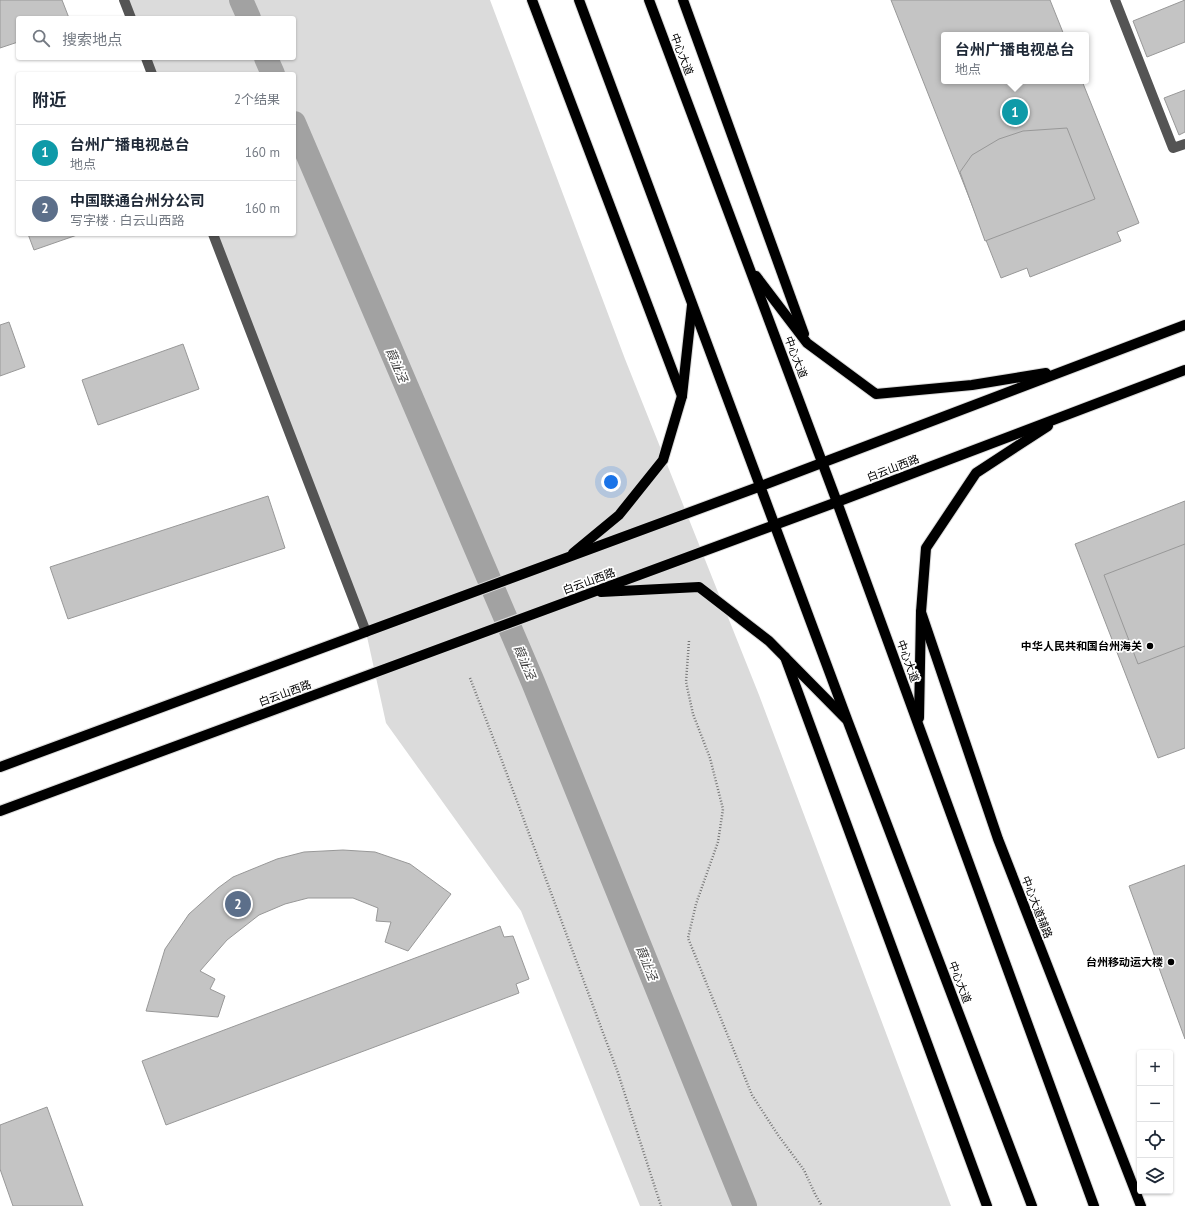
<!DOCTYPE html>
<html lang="zh">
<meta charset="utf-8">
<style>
:root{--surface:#fff;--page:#f6f6f7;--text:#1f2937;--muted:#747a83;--line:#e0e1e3;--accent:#000}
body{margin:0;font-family:"PT Sans","Noto Sans SC",sans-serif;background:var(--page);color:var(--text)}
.controls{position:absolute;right:12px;bottom:12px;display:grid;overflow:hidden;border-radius:4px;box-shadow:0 1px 3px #0004}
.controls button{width:36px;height:36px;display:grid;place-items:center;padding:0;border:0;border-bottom:1px solid var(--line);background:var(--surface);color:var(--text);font:20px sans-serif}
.you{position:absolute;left:611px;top:482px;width:14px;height:14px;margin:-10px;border:3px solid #fff;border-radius:50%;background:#1a73e8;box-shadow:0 0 0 6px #1a73e833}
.badge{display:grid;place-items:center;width:26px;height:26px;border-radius:50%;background:var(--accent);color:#fff;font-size:13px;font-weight:700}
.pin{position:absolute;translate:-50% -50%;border:2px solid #fff;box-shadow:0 1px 4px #0006}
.popup{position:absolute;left:941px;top:32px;width:148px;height:52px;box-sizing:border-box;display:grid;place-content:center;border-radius:4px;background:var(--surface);filter:drop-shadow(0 1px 3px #0005);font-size:13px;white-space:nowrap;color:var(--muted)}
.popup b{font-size:15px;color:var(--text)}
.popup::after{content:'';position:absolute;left:50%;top:100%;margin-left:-8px;border:8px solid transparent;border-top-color:var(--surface)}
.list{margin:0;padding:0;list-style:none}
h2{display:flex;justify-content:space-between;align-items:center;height:52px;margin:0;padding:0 16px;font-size:17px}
h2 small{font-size:13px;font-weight:400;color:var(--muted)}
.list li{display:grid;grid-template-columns:26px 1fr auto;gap:12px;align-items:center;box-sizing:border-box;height:56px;padding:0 16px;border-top:1px solid var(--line)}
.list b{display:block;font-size:15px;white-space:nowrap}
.list p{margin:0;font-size:13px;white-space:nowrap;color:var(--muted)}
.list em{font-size:13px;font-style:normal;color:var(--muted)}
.icon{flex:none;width:22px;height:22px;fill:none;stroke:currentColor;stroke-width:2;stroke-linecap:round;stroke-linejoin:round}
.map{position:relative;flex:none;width:1185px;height:1206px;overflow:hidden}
.search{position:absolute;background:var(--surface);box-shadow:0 1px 3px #0004;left:16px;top:16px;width:280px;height:44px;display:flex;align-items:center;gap:10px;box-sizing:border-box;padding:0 14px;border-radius:4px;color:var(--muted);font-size:15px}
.panel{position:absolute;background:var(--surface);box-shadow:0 1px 3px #0004;left:16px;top:72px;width:280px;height:164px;border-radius:4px}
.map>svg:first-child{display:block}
.green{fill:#dbdbdb}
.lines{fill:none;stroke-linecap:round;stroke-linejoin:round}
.canal{stroke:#a2a2a2;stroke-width:24}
.building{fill:#c4c4c4;stroke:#989898}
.major-casing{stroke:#dbdbdb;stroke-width:12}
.path{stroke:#767676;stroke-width:2.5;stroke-dasharray:1 2;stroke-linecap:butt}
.minor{stroke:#545454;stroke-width:10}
.major{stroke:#000;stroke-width:10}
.poi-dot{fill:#000;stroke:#fff;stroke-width:1.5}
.labels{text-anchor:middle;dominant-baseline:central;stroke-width:3.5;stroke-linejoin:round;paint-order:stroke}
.street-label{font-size:11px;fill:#000;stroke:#fff}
.poi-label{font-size:11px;font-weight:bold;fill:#000;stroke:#fff;text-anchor:end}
.water-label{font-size:12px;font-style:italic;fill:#434343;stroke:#fff}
</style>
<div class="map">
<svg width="1185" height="1206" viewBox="0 0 1185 1206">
<rect width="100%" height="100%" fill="#fff"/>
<path class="green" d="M124,0H490L625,359L759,695L951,1206H640L521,911L386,723L366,632L213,234H294V74H152L146,58H294V18H131Z"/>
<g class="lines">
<g class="canal">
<path d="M241,0L249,18"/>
<path d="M266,58L273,74"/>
<path d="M294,123L533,682L745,1206"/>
</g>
</g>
<g class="building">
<path d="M0,0H62L69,18H18V42L0,48Z"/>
<path d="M891,0H1050L1064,35H944V81H1082L1139,223L1117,232L1121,241L1030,277L1027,268L1001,278Z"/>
<path d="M1185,0V42L1147,57L1133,21Z"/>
<path d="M1185,90V132L1179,135L1164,98Z"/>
<path d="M1067,128L1095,199L985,241L960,172L972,155L999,139L1023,131Z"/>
<path d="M28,234H80L34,250Z"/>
<path d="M9,322L25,367L0,376V325Z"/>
<path d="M183,344L199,389L98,425L82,380Z"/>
<path d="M268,496L285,548L68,619L50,567Z"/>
<path d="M1185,501V748L1158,758L1075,544Z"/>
<path d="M1185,544V646L1138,664L1104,575Z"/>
<path d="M343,850L375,852L410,864L451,894L408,951L385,942L391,922L376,921L378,908L353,898H308L285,904L259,915L227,940L200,971L215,979L210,989L225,996L218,1017L146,1011L165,949L189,914L218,888L233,877L277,859L304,852Z"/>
<path d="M1185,865V1039L1129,886Z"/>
<path d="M500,926L504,937L513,936L529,979L516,984L519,993L166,1125L142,1061Z"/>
<path d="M47,1107L83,1206H13L0,1169V1125Z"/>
</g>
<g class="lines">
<g class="major-casing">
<g id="major">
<path d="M532,0L682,396"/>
<path d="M579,0L848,722L1032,1206"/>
<path d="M649,0L837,502L1094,1206"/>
<path d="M683,0L804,334"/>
<path d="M756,276L807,343L876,394L972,385L1046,373"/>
<path d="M573,553L619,515L663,460L682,396L692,305"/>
<path d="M601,592L699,587L769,641L846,719"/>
<path d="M921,612L998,839L1141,1206"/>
<path d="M785,657L987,1206"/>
<path d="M919,718L921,612L926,548L976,473L1048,426"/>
<path d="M0,767L761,486L1185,325"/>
<path d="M0,811L837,502L1185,370"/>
</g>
</g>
<g class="path">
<path d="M689,641L686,682L693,714L710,758L723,809L718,842L696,904L688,938L752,1095L778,1135L804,1170L815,1194L822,1206"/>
<path d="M470,678L502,761L618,1073L661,1206"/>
</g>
<g class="minor">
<path d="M124,0L131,18"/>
<path d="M1115,0L1173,148L1185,144"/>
<path d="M146,58L152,74"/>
<path d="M213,234L366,632"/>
</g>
<use href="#major" class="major"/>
</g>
<g class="poi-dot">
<circle cx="1150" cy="646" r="4"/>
<circle cx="1171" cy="962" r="4"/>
</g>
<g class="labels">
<g class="street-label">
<text transform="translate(682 54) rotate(69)">中心大道</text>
<text transform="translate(796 357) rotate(69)">中心大道</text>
<text transform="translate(893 468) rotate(-21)">白云山西路</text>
<text transform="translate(589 581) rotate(-20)">白云山西路</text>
<text transform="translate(908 661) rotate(70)">中心大道</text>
<text transform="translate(285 693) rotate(-20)">白云山西路</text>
<text transform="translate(1037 907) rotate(69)">中心大道辅路</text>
<text transform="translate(960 982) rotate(69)">中心大道</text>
</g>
<g class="poi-label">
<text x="1142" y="646">中华人民共和国台州海关</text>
<text x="1163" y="962">台州移动运大楼</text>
</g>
<g class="water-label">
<text transform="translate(397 365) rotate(67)">葭沚泾</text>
<text transform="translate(525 662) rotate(67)">葭沚泾</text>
<text transform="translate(647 963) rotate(68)">葭沚泾</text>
</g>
</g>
</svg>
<div class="controls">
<button>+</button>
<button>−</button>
<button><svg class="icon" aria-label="locate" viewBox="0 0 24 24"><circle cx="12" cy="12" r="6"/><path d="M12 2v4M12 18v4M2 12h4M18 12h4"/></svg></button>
<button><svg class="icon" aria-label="layers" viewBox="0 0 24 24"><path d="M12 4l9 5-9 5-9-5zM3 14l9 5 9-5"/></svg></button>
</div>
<div class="you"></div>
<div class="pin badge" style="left:1015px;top:112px;background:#0f9aa8">1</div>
<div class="popup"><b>台州广播电视总台</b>地点</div>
<div class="pin badge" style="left:238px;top:904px;background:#5c6f8a">2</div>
<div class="search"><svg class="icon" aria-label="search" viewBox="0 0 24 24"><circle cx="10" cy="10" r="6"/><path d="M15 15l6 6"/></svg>搜索地点</div>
<section class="panel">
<h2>附近<small>2个结果</small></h2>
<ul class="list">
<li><span class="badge" style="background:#0f9aa8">1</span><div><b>台州广播电视总台</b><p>地点</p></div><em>160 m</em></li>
<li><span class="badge" style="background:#5c6f8a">2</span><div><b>中国联通台州分公司</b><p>写字楼 · 白云山西路</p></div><em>160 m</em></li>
</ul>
</section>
</div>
